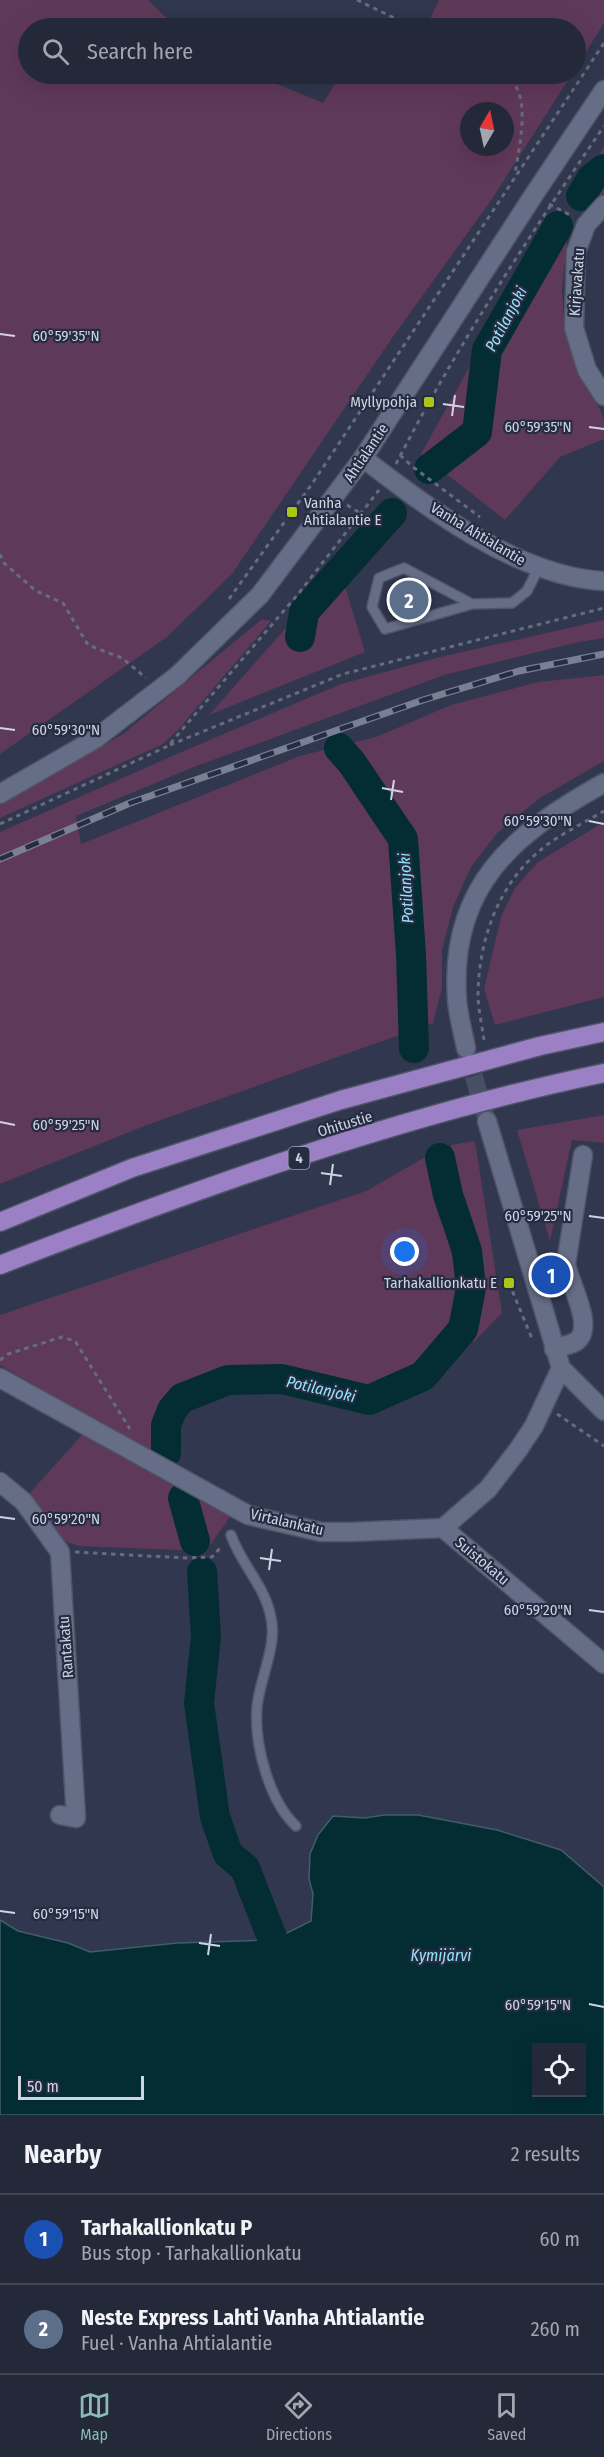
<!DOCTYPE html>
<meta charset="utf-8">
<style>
:root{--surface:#24293a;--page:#303545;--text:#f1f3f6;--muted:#a3a6af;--line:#414554;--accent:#8bbbb9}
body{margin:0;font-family:"Fira Sans Condensed",sans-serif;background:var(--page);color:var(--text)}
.controls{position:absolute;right:18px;bottom:18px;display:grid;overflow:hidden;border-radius:0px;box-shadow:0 6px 24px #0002}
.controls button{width:54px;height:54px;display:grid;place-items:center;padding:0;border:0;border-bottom:2px solid var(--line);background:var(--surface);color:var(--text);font:30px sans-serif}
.compass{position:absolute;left:460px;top:102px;width:54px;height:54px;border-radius:50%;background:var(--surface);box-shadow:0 6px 24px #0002;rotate:9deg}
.scale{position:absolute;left:18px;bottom:15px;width:126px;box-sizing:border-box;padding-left:6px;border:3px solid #cfd4e3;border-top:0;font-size:16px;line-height:21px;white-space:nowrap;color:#cfd4e3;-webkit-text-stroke:4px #262c43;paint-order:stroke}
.you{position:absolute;left:405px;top:1252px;width:21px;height:21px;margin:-15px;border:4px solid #fff;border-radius:50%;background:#1a73e8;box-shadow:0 0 0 9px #1a73e833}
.badge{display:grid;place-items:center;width:39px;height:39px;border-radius:50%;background:var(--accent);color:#fff;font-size:20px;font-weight:700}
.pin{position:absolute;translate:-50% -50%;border:3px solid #fff;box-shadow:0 2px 6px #0006}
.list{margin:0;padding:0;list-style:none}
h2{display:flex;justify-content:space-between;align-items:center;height:78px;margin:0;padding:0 24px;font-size:26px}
h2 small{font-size:20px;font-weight:400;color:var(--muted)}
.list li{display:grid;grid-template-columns:39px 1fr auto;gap:18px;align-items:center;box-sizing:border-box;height:90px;padding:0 24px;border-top:2px solid var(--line)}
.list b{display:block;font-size:22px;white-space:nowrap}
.list p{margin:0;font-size:20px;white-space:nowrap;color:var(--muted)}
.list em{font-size:20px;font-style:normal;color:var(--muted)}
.icon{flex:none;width:33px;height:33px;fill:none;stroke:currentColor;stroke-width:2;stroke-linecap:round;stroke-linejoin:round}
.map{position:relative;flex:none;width:604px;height:2115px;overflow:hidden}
.search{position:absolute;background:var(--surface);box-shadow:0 6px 24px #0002;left:18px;right:18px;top:18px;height:66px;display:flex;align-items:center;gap:15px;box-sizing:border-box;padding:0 21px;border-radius:33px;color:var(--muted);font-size:22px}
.sheet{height:258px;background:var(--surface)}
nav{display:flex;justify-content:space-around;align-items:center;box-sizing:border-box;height:84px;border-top:2px solid var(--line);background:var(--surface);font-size:16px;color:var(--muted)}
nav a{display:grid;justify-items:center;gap:3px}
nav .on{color:var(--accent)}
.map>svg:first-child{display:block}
.green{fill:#5f3959;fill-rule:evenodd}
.water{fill:#042c33;stroke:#415e68;stroke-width:1.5;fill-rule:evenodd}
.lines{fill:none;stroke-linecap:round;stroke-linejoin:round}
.river{stroke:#042c33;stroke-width:30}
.street-tunnel{stroke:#484f64;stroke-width:18;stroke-dasharray:18 9;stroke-linecap:butt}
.lane-casing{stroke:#4f5568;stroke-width:12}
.street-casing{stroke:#4f5568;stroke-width:21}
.secondary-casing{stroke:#4f5568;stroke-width:21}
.highway-casing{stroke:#4f5568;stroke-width:21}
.path{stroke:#656c80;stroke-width:3;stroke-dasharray:4.5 4.5;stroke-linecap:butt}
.lane{stroke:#656d87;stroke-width:9}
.street{stroke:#656d87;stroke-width:18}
.secondary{stroke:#656d87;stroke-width:18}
.highway{stroke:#9c80c5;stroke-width:18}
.rail-casing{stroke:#7a8093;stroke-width:7}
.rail{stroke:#262c43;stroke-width:4.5;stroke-dasharray:14;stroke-linecap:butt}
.ticks{fill:none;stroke:#cfd4e3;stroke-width:2}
.poi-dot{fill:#aac717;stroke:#262c43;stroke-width:2}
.labels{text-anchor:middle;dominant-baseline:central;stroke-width:4.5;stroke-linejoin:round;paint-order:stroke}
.shield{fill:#262c43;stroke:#9ca2b3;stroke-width:1.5}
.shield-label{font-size:14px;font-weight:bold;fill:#cfd4e3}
.street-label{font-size:15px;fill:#cfd4e3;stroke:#262c43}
.poi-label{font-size:15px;fill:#cfd4e3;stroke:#262c43;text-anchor:end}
.water-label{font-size:16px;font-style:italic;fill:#92e6f6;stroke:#262c43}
.ticks-label{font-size:15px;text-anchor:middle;fill:#cfd4e3;stroke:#262c43;stroke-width:4.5;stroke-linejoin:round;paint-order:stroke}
</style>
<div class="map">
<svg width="604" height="2115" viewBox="0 0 604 2115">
<rect width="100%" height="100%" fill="#30374e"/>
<g class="green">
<path d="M0,0H148L177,28H28V74H253L323,103L341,74H572L492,199L390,341L232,574L167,637L0,754ZM469,111H505V147H469Z"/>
<path d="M439,0H604V23L576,68V28H426Z"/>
<path d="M604,147V193L588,210L570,198Z"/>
<path d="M549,224L568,231L562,289L565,332L604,419V439L560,457L505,520L421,454Z"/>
<path d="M344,583L365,652L209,715L292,621Z"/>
<path d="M262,619L271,621L177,731L163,744L0,818V804L123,734Z"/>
<path d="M604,620V638L579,642L444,675L194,767L76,816L81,844L300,756L376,737L451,705L538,682L604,675V761L540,798L498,832L471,867L453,907L442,950V988L433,1023L147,1125L0,1184V832L186,750L341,684L440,657Z"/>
<path d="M604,822V997L495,1025L484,989L501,917L515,888L538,862Z"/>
<path d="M604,1115V1143L572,1140L550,1241L517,1130Z"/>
<path d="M475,1141L502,1313L473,1343L483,1274L459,1192L451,1145Z"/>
<path d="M427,1156L461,1292L451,1326L418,1364L363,1387L280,1365L223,1372L160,1404L158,1456L0,1365V1315L366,1191Z"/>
<path d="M82,1435L230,1517L206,1551L79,1546L58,1539L28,1495Z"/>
</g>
<path class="water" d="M384,1815H418L497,1830L561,1850L604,1887V2115H0V1920L18,1931L68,1943L90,1952L177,1943L273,1940L311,1921L313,1894L309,1879L310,1854L318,1835L333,1816L365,1818ZM536,2048H582V2092H536Z"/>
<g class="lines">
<g class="river">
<path d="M581,196L592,178L604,169"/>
<path d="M429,469L477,432L487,350L558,226"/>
<path d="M300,637L304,612L392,513"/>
<path d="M339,748L352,763L403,839L411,955L414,1048"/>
<path d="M166,1453V1425L172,1410L182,1398L228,1380L282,1379L369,1400L423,1376L463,1329L471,1288L467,1251L448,1195L440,1158"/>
<path d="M183,1498L195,1541"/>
<path d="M202,1572L206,1636L199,1703L215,1817L228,1854L245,1868L273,1940"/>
</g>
<path class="street-tunnel" d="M466,1050L487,1121"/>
<g class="lane-casing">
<g id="lane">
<path d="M472,604L404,568L379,578L372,607L385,629L472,604L512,603L527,591L538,569"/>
<path d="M231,1535C240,1562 263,1584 270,1613C279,1644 260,1676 257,1707C254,1744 269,1801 296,1826"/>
</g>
</g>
<g class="street-casing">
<g id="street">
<path d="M604,205L586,225L576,252L574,328L587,370L604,396"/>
<path d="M466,1048C463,1032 458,1015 457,999C449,886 514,833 604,783"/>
<path d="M487,1121L561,1368L604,1411"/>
<path d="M554,1349C561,1346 571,1345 577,1341C595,1326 569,1283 566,1264L583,1155"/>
<path d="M0,1378L248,1515L321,1532H351L443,1528L488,1489L518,1450L534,1426L561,1368"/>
<path d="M0,1482L24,1502L60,1552L76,1818L60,1815"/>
<path d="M443,1528L604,1664"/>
</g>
</g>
<g class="secondary-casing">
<g id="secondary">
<path d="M363,458C429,509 519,577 604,581"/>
<path d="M0,794L95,739L177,676L260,595L363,458L535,193L604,90"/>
</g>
</g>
<g class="highway-casing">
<g id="highway">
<path d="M0,1222L132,1168L341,1100L540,1046L604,1032"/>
<path d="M0,1265C197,1189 397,1116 604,1073"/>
</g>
</g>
<g class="path">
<path d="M357,0L415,28"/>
<path d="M503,74C534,89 519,146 515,174"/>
<path d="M549,204L572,216"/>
<path d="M400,455L413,467L480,517"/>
<path d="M396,464C456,347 530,235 604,126"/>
<path d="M347,505L360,513"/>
<path d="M0,554L4,563L36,591L63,603L88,645L122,658L146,678"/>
<path d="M229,599L314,481L604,43"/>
<path d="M170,745L343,674L604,608"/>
<path d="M0,824L168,746L299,593L379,490"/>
<path d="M484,1040C482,1025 478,1009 478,994C479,941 497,888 537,853C556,836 582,824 604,811"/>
<path d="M509,1283L533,1341"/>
<path d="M0,1360L8,1354L62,1337L75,1341L130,1429"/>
<path d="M557,1414L604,1446"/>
<path d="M75,1552L186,1558L212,1557L222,1546"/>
</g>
<use href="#lane" class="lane"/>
<use href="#street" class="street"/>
<use href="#secondary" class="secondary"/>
<use href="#highway" class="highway"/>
<g class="rail-casing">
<path id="rail" d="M0,859L130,803L423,700L519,671L604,654"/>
</g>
<use href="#rail" class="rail"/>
</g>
<path class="ticks" d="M0,334L15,336M443,404L464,407M452,416L455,395M589,427L604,429M0,728L15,730M382,788L403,792M391,800L394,780M589,821L604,824M0,1122L15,1125M321,1173L342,1176M330,1185L333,1164M589,1216L604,1218M0,1517L15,1519M260,1558L281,1561M269,1570L272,1549M589,1610L604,1612M0,1911L15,1913M199,1943L220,1946M208,1955L211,1934M589,2004L604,2007"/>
<g class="poi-dot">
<rect x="423" y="396" width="12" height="12" rx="3"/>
<rect x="286" y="506" width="12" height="12" rx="3"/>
<rect x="503" y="1277" width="12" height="12" rx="3"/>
</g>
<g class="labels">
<rect class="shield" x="288.5" y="1147" width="21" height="22" rx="4.5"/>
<g class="shield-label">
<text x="299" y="1158">4</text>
</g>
<g class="street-label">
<text transform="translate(577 282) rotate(-86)">Kirjavakatu</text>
<text transform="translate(366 453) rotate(-56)">Ahtialantie</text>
<text transform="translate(478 534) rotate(31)">Vanha Ahtialantie</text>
<text transform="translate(345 1124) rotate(-17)">Ohitustie</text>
<text transform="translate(287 1522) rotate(13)">Virtalankatu</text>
<text transform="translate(482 1561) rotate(40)">Suistokatu</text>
<text transform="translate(66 1647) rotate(-94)">Rantakatu</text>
</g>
<g class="poi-label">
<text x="417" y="402">Myllypohja</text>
<text x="304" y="503" text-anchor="start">Vanha<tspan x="304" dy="17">Ahtialantie E</tspan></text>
<text x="497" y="1283">Tarhakallionkatu E</text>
</g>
<g class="water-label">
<text transform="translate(506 319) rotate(-62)">Potilanjoki</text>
<text transform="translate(406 888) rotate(-93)">Potilanjoki</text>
<text transform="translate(321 1389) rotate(13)">Potilanjoki</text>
<text x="441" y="1955">Kymijärvi</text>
</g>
</g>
<g class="ticks-label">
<text x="66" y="341">60°59'35"N</text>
<text x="538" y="432">60°59'35"N</text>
<text x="66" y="735">60°59'30"N</text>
<text x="538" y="826">60°59'30"N</text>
<text x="66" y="1130">60°59'25"N</text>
<text x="538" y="1221">60°59'25"N</text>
<text x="66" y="1524">60°59'20"N</text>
<text x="538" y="1615">60°59'20"N</text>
<text x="66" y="1919">60°59'15"N</text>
<text x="538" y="2010">60°59'15"N</text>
</g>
</svg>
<div class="controls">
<button><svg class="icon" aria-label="locate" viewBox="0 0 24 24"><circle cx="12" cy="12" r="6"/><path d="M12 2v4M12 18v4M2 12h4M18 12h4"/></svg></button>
</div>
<svg class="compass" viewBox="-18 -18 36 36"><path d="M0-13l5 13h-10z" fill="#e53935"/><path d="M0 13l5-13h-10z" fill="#a3a6af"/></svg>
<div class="scale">50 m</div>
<div class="you"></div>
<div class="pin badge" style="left:551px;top:1275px;background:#1a4fb4">1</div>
<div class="pin badge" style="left:409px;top:600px;background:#5c6f8a">2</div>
<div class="search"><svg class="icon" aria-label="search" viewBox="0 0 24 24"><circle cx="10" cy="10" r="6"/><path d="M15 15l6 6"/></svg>Search here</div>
</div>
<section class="sheet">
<h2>Nearby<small>2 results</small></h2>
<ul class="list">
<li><span class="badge" style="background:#1a4fb4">1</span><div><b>Tarhakallionkatu P</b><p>Bus stop · Tarhakallionkatu</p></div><em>60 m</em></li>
<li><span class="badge" style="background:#5c6f8a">2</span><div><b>Neste Express Lahti Vanha Ahtialantie</b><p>Fuel · Vanha Ahtialantie</p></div><em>260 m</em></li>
</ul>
</section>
<nav>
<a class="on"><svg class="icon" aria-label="map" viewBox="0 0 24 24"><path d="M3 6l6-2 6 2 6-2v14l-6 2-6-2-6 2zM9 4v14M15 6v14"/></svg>Map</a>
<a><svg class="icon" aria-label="directions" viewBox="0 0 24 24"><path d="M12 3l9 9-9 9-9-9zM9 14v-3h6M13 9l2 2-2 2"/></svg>Directions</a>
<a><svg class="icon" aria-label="saved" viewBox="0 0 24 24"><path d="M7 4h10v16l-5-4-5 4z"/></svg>Saved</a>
</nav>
